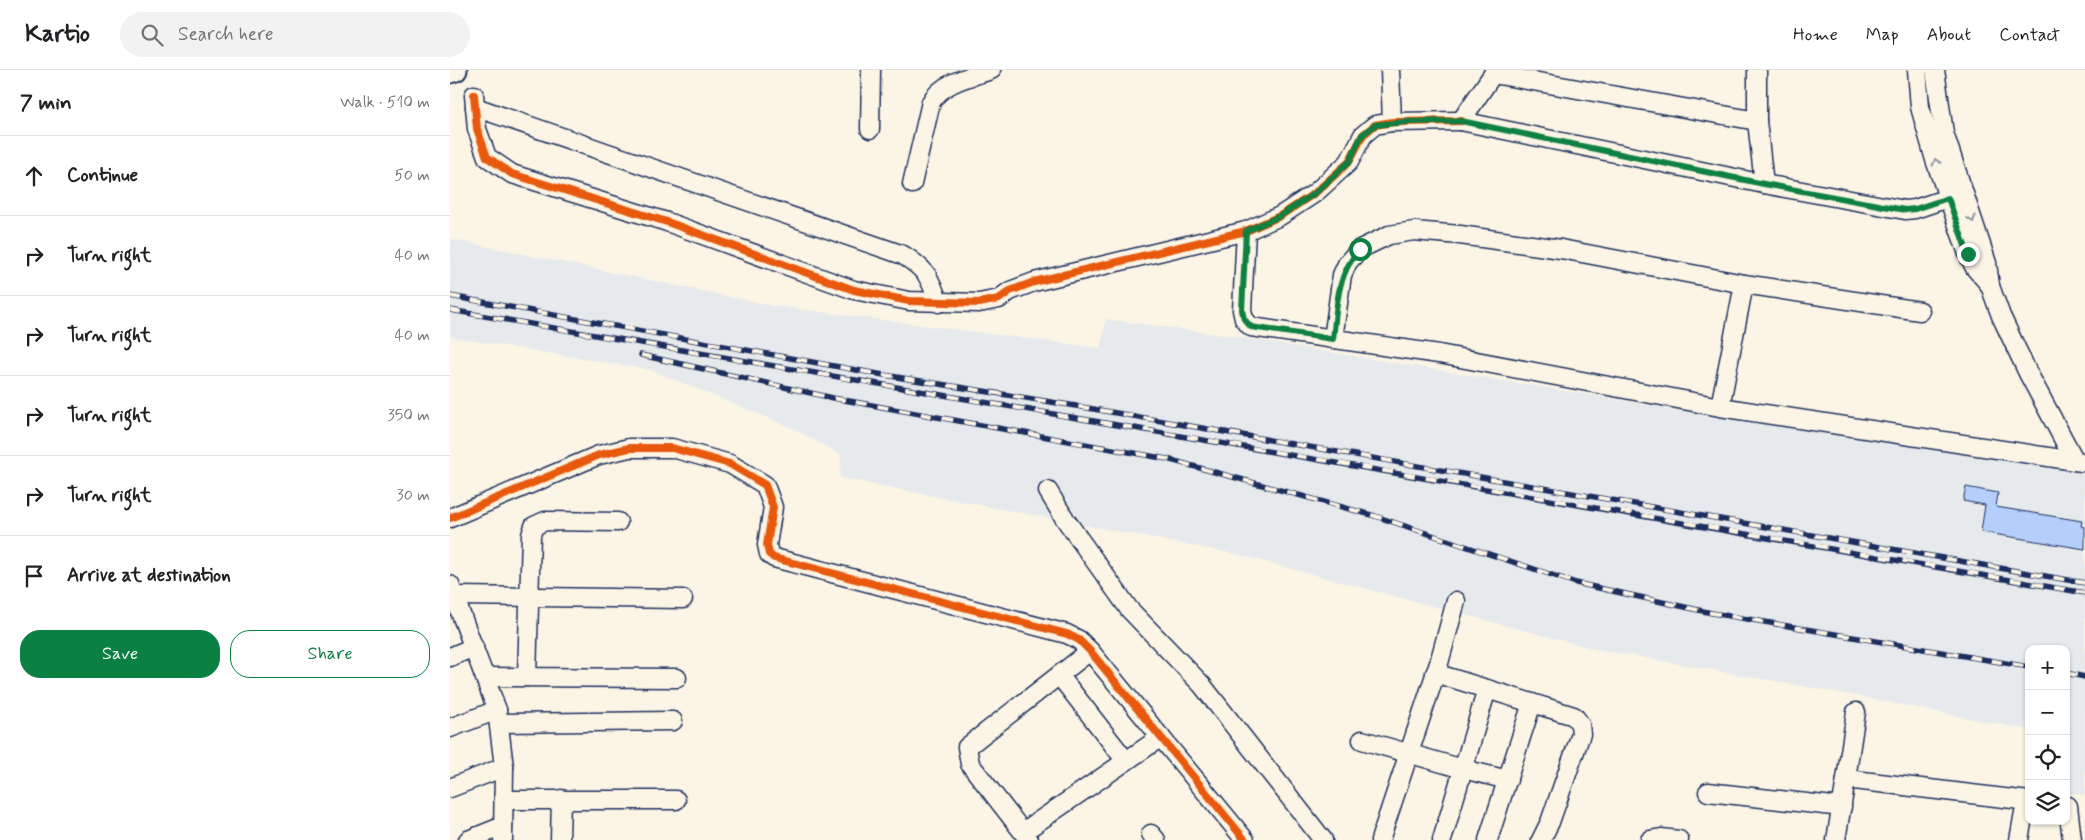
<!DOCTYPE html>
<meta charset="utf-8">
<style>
:root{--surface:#fff;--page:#f2f2f2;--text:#202124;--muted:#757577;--line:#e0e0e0;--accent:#0b8043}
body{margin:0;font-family:Mynerve,sans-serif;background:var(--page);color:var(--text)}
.controls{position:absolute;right:15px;bottom:15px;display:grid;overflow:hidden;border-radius:10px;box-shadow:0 1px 4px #0004}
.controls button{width:45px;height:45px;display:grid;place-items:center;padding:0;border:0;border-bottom:1px solid var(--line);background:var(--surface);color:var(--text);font:25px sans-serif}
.stop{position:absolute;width:15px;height:15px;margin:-11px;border:4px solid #0b8043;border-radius:50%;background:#fff}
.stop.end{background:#0b8043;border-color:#fff;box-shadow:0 1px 5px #0008}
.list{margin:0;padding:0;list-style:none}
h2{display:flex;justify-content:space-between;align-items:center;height:65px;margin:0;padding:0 20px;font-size:21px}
h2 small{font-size:16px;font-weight:400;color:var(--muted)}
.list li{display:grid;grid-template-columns:32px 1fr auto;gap:15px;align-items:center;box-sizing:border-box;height:80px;padding:0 20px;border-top:1px solid var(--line)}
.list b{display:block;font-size:19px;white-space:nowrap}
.list em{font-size:16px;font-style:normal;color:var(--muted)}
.actions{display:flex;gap:10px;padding:15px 20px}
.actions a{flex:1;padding:11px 0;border:1px solid var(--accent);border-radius:20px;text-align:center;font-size:18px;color:var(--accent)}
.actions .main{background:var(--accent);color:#fff}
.icon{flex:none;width:28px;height:28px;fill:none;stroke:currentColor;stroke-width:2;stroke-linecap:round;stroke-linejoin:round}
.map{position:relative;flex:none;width:1635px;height:770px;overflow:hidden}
header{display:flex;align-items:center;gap:30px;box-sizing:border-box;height:70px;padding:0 25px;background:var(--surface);border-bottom:1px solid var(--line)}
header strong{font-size:24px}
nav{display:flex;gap:28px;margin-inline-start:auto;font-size:18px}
.search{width:350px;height:45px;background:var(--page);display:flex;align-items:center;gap:12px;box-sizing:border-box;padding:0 18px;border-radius:28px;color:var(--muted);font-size:19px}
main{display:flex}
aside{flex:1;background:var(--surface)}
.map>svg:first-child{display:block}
.built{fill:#e7eaec}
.building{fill:#b5cffd;stroke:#1b2f5e}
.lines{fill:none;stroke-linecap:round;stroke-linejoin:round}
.minor-casing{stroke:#1b2f5e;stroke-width:21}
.tertiary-casing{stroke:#1b2f5e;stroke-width:25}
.minor{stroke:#fcf5e5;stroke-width:18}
.tertiary{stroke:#fcf5e5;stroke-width:21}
.rail-casing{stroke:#1b2f5e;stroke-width:5.5}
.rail{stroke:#fcf5e5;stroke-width:4;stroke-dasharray:11;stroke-linecap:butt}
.cycleway-casing{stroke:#fcf5e5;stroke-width:11}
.cycleway{stroke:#e8590c;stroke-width:8}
.oneway{stroke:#8c92a2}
.route{stroke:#0b8043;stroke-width:6}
</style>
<header>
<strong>Kartio</strong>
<div class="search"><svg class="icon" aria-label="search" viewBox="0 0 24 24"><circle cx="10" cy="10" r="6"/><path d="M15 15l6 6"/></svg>Search here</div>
<nav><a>Home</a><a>Map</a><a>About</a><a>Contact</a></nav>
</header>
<main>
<aside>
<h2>7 min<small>Walk · 510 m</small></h2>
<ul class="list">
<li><svg class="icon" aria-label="ahead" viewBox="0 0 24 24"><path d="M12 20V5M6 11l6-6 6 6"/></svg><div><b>Continue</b></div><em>50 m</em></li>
<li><svg class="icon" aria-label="right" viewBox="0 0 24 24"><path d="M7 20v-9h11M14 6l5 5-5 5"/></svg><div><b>Turn right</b></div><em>40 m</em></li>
<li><svg class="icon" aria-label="right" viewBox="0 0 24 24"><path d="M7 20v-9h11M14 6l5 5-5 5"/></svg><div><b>Turn right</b></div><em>40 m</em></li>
<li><svg class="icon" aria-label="right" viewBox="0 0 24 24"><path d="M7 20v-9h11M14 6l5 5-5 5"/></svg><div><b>Turn right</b></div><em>350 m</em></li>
<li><svg class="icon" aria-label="right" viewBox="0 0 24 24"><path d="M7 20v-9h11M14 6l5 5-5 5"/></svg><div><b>Turn right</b></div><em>30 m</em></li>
<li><svg class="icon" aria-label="arrive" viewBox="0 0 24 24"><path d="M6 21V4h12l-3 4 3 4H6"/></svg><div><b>Arrive at destination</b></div></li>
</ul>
<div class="actions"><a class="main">Save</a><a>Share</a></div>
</aside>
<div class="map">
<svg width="1635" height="770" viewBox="0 0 1635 770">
<rect width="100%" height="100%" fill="#fcf5e5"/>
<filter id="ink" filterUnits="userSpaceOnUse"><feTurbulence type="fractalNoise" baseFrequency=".02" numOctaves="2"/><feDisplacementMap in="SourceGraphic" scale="10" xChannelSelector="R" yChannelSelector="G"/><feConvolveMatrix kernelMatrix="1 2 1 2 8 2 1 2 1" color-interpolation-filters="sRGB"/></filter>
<g filter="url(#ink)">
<path class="built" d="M0,169L325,236L650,278L656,249L789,267L1255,344L1583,393L1635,403V725L1616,723V579H1579V660L1401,625L1145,579L785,484L390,408L391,385L340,357L201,300L0,267Z"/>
<path class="building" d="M1516,417L1548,423L1546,437L1632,451L1631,456L1635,457V479L1531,462L1535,435L1513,431Z"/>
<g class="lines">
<g class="minor-casing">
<g id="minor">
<path d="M940,0L942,52"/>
<path d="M1049,0L1043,4L1011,51L1314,114L1455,140L1465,139L1498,128"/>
<path d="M1307,0V51L1314,114"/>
<path d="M1467,0L1470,37L1485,90L1518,184L1525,198L1540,215"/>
<path d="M1485,0L1494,63L1537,193L1540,216L1551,246L1578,303L1625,391L1632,392"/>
<path d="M1043,4L1307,51"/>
<path d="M24,25L27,59L37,87L62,104L217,152L404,220L459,231L529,233L549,229L560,221L584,212L796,161L830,146L865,123L899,92L913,65L925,55L942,52L1011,51"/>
<path d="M25,37L453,185C477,200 479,206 489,233"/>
<path d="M420,59L421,0"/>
<path d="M462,114L481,32C492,12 520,7 541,0"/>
<path d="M796,161L792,240L794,249L801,257L989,284L1270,337L1625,391"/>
<path d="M883,269L892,205L898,192L910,179L939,165L964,161L1010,165L1111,179L1294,214L1470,241"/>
<path d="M1270,337L1294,214"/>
<path d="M598,421L615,449L679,539L752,615L873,770"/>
<path d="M0,448L149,385L179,378H222L280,394L315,415L323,437L317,475L319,484L324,488L617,564L629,570L640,581L795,770"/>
<path d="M0,515L47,640L54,697L53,770"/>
<path d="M5,526L233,529"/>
<path d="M0,587L24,577"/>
<path d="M985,603L1124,646L1130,654L1131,664L1100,752L1091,770"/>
<path d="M609,605L676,691"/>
<path d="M35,607L227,608"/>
<path d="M77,607L81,465L84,456L95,451L168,452"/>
<path d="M49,653L223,651"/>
<path d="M0,658L47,640"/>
<path d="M912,670L1013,699L1058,710"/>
<path d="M1396,709L1406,642"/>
<path d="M0,718L54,697"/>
<path d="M1258,722L1392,737"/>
<path d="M54,730H226"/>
<path d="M1618,736L1622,770"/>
<path d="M573,762L711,667"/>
<path d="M701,764L706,770"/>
<path d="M18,770L53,756"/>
<path d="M110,770L111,729"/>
<path d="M579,770L520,694L517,677L640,581"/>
<path d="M930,770L989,593L1006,531"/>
<path d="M992,770L1037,619"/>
<path d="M1038,770L1082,633"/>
<path d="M1200,770L1211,768L1229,770"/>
<path d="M1386,770L1396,709L1579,731"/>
<path d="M1569,770L1576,731"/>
</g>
</g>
<g class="tertiary-casing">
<path id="tertiary" d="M0,2L6,0"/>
</g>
<use href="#minor" class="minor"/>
<use href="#tertiary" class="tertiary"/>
<g class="rail-casing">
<g id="rail">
<path d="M0,226L428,304L632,337L1635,513"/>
<path d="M0,240C545,335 1090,426 1635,523"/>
<path d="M191,285L383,328L717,389L925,446L1126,513L1262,543L1579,597"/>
<path d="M1616,603L1635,607"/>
</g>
</g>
<use href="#rail" class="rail"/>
<g class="cycleway-casing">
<g id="cycleway">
<path d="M24,25L27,59L37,87L62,104L217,152L404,220L459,231L529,233L549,229L560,221L584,212L796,161L830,146L865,123L899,92L913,65L925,55L942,52L1011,51"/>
<path d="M0,448L149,385L179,378H222L280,394L315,415L323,437L317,475L319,484L324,488L617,564L629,570L640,581L795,770"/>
</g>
</g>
<use href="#cycleway" class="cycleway"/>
</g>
<defs><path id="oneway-chevron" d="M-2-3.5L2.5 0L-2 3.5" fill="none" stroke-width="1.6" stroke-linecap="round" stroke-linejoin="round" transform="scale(1.25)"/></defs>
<g class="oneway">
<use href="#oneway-chevron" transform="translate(1486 92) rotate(-108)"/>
<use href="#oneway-chevron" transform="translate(1522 149) rotate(72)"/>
</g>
</g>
<g class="lines" filter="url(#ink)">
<path class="route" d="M910,179C886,205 887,236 883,269L801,257L794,249L792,240L796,161L830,146L865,123L899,92L912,65L925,55L955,52L1011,51L1314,114L1455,140L1465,139L1498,128L1518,184"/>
</g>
</svg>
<div class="controls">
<button>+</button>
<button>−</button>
<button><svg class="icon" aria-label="locate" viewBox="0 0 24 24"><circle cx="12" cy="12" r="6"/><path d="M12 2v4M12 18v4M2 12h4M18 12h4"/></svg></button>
<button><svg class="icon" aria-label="layers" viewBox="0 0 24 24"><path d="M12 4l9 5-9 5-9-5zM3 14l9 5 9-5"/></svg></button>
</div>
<div class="stop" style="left:910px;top:179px"></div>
<div class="stop end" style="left:1518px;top:184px"></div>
</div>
</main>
